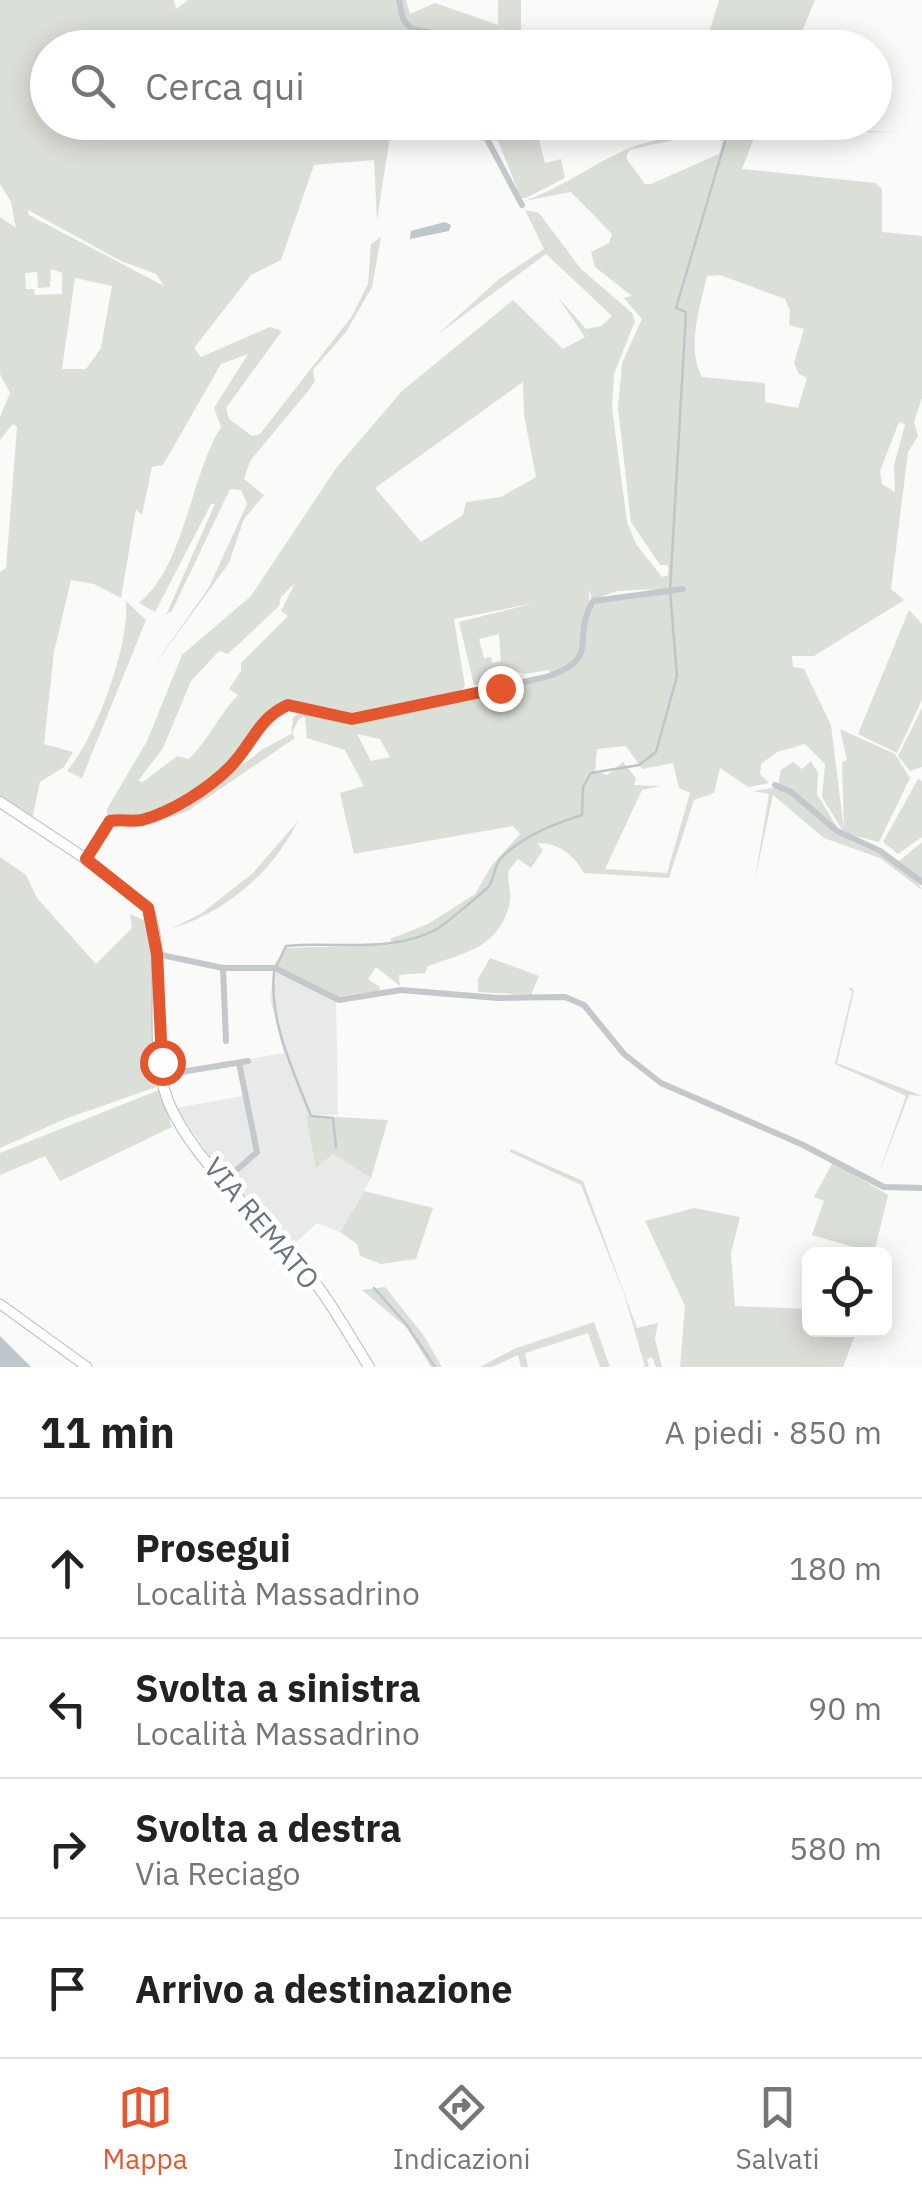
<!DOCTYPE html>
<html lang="it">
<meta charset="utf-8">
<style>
:root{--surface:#fff;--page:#f2f2f2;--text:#222;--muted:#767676;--line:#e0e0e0;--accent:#e4572e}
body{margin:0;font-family:"IBM Plex Sans",sans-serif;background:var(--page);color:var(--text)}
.controls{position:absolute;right:30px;bottom:30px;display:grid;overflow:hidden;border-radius:15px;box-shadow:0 5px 25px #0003}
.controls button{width:90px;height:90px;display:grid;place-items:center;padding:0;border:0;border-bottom:2px solid var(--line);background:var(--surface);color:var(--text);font:50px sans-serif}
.stop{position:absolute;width:30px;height:30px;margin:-22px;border:8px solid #e4572e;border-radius:50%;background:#fff}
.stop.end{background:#e4572e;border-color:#fff;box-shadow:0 2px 10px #0008}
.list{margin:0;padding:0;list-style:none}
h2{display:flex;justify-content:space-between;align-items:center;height:130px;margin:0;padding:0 40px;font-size:42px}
h2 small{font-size:32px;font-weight:400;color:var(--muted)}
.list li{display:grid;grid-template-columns:65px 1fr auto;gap:30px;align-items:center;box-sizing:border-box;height:140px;padding:0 40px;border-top:2px solid var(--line)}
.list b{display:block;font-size:38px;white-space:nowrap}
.list p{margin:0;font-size:32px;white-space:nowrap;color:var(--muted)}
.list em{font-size:32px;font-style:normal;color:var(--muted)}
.icon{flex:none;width:55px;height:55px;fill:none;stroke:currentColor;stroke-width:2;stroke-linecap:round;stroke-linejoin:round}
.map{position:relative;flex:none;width:922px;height:1367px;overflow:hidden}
.search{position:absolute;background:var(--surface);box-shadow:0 5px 25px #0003;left:30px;right:30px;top:30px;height:110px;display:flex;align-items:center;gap:25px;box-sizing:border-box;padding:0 35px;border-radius:55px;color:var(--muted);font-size:38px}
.sheet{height:690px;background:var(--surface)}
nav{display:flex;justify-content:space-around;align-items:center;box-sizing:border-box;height:140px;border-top:2px solid var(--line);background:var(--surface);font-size:28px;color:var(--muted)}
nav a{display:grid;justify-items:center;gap:5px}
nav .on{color:var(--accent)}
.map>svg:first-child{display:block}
.built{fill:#e8e9e9}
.green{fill:#dadfd7;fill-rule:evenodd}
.water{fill:#bbc7cb}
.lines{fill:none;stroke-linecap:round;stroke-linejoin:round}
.stream{stroke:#bbc7cb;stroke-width:2.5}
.secondary-casing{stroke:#b3babf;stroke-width:11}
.primary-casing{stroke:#b5babe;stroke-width:12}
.street{stroke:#c3c8cc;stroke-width:6}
.secondary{stroke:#fff;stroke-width:9}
.primary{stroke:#fff;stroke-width:10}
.route{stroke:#e4572e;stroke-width:12}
.labels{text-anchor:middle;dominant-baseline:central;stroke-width:10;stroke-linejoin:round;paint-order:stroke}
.street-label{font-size:28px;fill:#657683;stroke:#fff}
</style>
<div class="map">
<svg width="922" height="1367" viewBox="0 0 922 1367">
<rect width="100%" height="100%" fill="#fafaf8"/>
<path class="built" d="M274,970L336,1000L338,1115H307L317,1167L333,1154L371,1178L340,1232L317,1223L290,1248L224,1177L176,1108L244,1096L236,1061L284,1053L270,998Z"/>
<g class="green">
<path d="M0,0H174L176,9L188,0H406L410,14L435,3L498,25V0H521V36L531,39L533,47H469L467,42L422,38L415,48H48V122L392,123L377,220L374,160L314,165L281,260L251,275L194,348L201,357L270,327L282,331L226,408L229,419L252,436L260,434L352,316L368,284L371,244L381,237L372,287L346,332L313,370L315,381L309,390L250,461L244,479L264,495L244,519L229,563L151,670L209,587L247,504L241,490L230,489L172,611L166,615L215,504H211L155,612L139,603C185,565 190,477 221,427L214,408L248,354L221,364L163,465L152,467L142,515L136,509L121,598L94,584L71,580L54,652L44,744L73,752L64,767L40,782L32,819L0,798V572L6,568L17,427L13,424L0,440V417L10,393L0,374V217L16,228L11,202L0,184ZM28,210L121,261L156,274L164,286L29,215ZM51,269L62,273V294L35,295L34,289H26L25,273L37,272L38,288L50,287ZM75,278L112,286L101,348L86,369H62Z"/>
<path d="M719,0H815L801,34L749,32L735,36L729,47H697L710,30Z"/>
<path d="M814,122L816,130L901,132L756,133L742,169L875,183L882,189V232L922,236V398L914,422L918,436L908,452L891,589L904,600L814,656H792L793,667L804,669L831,725L844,830L842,762L847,760L840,729L895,754L910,778L879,842L844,833L822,797L825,764L805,744L777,752L761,764L760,774L769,783L748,787L720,768L714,793L694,800L669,878L584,873C574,855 558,842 537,843L543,850L531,868L518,859L509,870C506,882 512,890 510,902C500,947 467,952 428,966L425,973L399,975L400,986L376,967L368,979L380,987L379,991L333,997L272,968L286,948L393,945L390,939L428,924L475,894L492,865L520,834L513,826L354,854L340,793L364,786L345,750L307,738L305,716L298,720L292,734L295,738L188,811L146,826L193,803L263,749L291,734L293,718L304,709L351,722L550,678L549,670L525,674L508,668L509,680L474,685L459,622L535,603L454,619L465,686L461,691L352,718L288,702L270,710L226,768L190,795L159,812L107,820V809L147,741L182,655L251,596L337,467L402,391L513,300L563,349L585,337L557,296L586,329L601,326L612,316L546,254L437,335L499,279L544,249L525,210L539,213L581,269L632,313L635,321L614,374L612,408L627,522L636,544L662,577L668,575V565H660L631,522L618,408L622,363L642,319L624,298L632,296L595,267L591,252L609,243L612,234L571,192L524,201C583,181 618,138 682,138L629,150L626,158L645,184H651L719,154L728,125L757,128ZM720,275L785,299L790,310L789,325L804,329L794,363L799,374L807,378L798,408L765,402V383L702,377C686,348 700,307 707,276ZM523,382L524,415L536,477L501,497L466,502L463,515L421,542L375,488ZM899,422L905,424L894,466L895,492L882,484L880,471ZM295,583L281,611L288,616L241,663V671L229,689L238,695C219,715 209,739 189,759L177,756L143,782L138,781L163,748L191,681L219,651L228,654L279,606L281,597ZM589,589L592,600L617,591L655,589L595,603L589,609ZM499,634L501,661L492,663L491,657L484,658L479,639ZM357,734L380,739L390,757L371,761ZM626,746L642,769L673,763L679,788L690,793L667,873L605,869L642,790L660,786L634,785L636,778L623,762L607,775L595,771L597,749Z"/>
<path d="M518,123L535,125L545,163L561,159L565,178L526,198H521L498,141L490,136L519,128Z"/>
<path d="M126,601L146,620L82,778L67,771C96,738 130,645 126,601Z"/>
<path d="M909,610L922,624V700L897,753L858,734Z"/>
<path d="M922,708V767L910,771L898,756Z"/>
<path d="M811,761L818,773L817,794L840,832L778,784L781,770L793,762L802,769Z"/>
<path d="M918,779L922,781V837L898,854L883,842Z"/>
<path d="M777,787C801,795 818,820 839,834C864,851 909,860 922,890L880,858L824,838L773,795L755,879L769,794L753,791Z"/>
<path d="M298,821C272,873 227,911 171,929L202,913L253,873Z"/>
<path d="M922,842V881L898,862Z"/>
<path d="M0,857L26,875L37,898L96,964L132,928L130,914L146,921L155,953L159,1086L65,1119L0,1148Z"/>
<path d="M490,958L539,976L531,995L478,992V979Z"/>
<path d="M848,988H852L854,991L837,1063L922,1096L909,1095L877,1178L906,1096L835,1064L852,992Z"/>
<path d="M159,1090L172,1127L60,1181L45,1156L0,1175V1153Z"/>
<path d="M306,1115L388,1120L371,1178L333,1154L316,1168Z"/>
<path d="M511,1149L583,1181L637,1328L658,1323L655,1339L662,1367H656L652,1357L647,1359L649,1367H645L624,1294L581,1185L510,1152Z"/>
<path d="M833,1162L888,1195L874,1253L812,1235L824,1201L814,1197Z"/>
<path d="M364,1191L433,1208L416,1259L381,1264L360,1256L357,1244L340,1232Z"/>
<path d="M694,1208L740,1217L731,1253L735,1306L809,1309L810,1330H857L843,1367H680L685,1306L645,1221Z"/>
<path d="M385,1287L424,1336L442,1367H431L407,1328L362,1290Z"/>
<path d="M594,1322L610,1367H600L588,1333L525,1353L528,1367H521L518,1355L492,1367H480L514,1349Z"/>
</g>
<g class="water">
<path d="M445,222L451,225L449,231L410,239L411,231Z"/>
<path d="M0,1336L31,1367H0Z"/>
</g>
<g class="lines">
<g class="stream">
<path d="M778,48L779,45"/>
<path d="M277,965L286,946C334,941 392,954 437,929C443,926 486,890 489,886C495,877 494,866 501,858C523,836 553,824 582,815L583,787L591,773L639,765L656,752L677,676L670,590L686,312L676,308L730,125L754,122"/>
<path d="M274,972C269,1022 293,1070 311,1116L333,1118L336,1147"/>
<path d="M374,1288L406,1324L435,1367"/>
</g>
<g class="secondary-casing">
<path id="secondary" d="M0,1304L87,1367"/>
</g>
<g class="primary-casing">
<path id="primary" d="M0,802L86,859L148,908C170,970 143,1055 173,1112C203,1171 259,1215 301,1265C327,1295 348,1333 369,1367"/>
</g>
<g class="street">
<path d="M399,0L403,19L411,29L460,37L467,48"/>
<path d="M478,122L522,205"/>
<path d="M775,785L791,792L837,831L880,851L922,882"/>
<path d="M86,859L111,821H136L190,797L229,768L264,718L288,705L352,719L546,677C603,658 570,640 593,601L683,589"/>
<path d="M157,954L223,968H275L339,1000L401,990L498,998L565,997L584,1005L624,1054L661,1083L801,1144L884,1187L922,1188"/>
<path d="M223,968L226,1041"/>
<path d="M163,1075L248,1061"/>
<path d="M223,1182L257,1152L239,1063"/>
</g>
<use href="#secondary" class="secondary"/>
<use href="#primary" class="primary"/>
</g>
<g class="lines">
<path class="route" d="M162,1062L157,954L148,908L86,859L110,821C121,819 131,822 142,820C172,812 208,789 230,767C252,745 258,718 288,705L352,719L500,688"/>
</g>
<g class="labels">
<g class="street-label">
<text transform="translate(262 1223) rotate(50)">VIA REMATO</text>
</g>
</g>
</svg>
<div class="controls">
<button><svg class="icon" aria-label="locate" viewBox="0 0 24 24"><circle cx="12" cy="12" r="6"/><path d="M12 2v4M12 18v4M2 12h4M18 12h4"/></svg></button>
</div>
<div class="stop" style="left:162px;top:1062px"></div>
<div class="stop end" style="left:500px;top:688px"></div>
<div class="search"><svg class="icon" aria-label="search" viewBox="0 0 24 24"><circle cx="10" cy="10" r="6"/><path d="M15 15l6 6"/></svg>Cerca qui</div>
</div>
<section class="sheet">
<h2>11 min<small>A piedi · 850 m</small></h2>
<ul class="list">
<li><svg class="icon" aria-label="ahead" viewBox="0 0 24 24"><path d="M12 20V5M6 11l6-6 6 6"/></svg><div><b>Prosegui</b><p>Località Massadrino</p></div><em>180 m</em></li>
<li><svg class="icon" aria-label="left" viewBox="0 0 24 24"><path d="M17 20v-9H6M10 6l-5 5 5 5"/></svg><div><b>Svolta a sinistra</b><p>Località Massadrino</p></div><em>90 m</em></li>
<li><svg class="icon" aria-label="right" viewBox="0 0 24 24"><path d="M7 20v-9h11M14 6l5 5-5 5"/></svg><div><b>Svolta a destra</b><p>Via Reciago</p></div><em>580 m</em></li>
<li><svg class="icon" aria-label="arrive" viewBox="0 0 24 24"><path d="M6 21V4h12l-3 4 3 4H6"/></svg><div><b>Arrivo a destinazione</b></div></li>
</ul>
</section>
<nav>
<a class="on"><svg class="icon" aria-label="map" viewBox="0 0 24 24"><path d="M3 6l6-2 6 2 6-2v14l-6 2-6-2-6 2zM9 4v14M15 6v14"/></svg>Mappa</a>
<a><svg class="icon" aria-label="directions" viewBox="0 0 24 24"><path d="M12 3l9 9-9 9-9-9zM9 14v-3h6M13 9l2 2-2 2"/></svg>Indicazioni</a>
<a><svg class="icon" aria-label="saved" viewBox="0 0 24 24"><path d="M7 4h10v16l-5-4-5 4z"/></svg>Salvati</a>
</nav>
